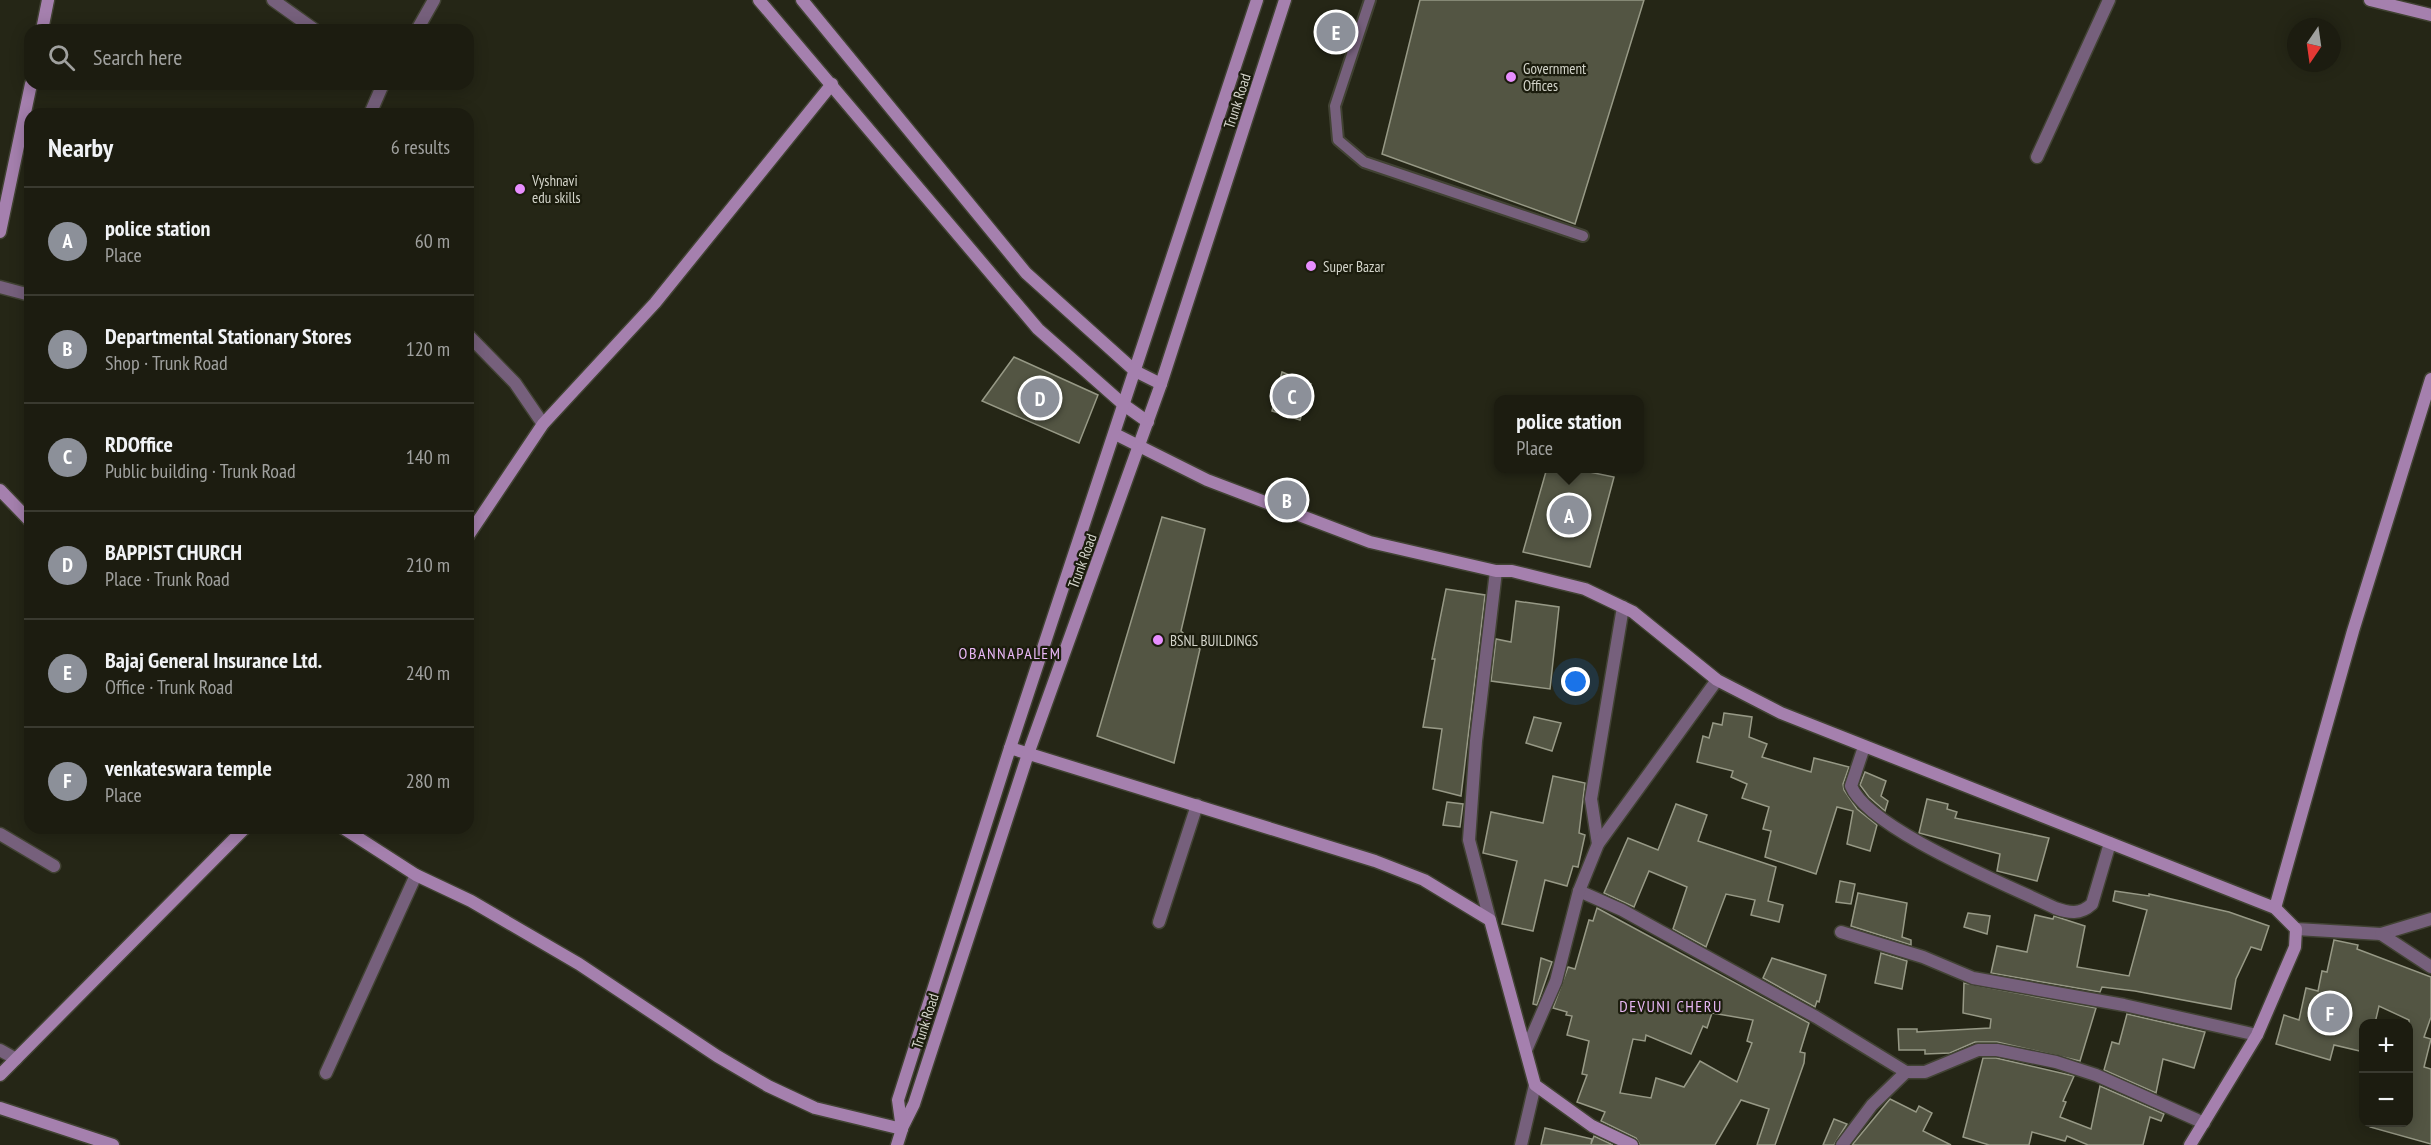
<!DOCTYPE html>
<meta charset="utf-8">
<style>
:root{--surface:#1c1c10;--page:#252519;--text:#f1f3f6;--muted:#a0a19f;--line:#3a3a30;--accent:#8c9099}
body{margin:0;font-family:"PT Sans Narrow",sans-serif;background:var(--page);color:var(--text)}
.controls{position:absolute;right:18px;bottom:18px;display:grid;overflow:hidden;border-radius:12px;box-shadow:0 3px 15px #0003}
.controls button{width:54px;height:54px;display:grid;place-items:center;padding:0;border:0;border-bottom:2px solid var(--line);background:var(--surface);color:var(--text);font:30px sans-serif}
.compass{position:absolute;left:2287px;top:18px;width:54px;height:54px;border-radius:50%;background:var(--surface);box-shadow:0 3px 15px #0003;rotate:193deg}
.you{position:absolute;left:1576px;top:682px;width:21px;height:21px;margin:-15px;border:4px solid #fff;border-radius:50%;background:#1a73e8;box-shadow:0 0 0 9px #1a73e833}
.badge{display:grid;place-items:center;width:39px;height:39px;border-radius:50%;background:var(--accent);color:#fff;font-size:20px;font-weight:700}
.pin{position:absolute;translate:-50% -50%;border:3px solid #fff;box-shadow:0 2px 6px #0006}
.popup{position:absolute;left:1494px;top:395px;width:150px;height:78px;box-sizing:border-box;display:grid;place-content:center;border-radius:12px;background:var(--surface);filter:drop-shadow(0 2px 4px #0005);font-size:20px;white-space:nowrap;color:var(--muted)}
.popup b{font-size:22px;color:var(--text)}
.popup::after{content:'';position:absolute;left:50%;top:100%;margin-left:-12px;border:12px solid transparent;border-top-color:var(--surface)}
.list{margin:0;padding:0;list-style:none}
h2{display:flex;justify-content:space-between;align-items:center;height:78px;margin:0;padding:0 24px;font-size:26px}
h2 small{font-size:20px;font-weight:400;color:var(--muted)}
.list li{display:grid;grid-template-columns:39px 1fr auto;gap:18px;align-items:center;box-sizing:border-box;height:108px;padding:0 24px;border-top:2px solid var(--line)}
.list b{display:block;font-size:22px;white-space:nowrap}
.list p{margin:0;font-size:20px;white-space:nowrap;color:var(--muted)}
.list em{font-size:20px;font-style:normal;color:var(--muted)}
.icon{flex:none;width:33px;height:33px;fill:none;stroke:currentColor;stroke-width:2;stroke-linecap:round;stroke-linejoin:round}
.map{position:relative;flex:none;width:2431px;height:1145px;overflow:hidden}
.search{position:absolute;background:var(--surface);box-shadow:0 3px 15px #0003;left:24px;top:24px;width:450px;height:66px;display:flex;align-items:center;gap:15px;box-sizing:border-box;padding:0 21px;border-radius:18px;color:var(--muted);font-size:22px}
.panel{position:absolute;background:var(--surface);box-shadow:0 3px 15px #0003;left:24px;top:108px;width:450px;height:726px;border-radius:18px}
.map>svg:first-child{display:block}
.building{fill:#535543;stroke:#979986;stroke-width:1.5;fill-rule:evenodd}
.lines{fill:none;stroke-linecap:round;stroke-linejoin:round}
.lane-casing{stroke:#414233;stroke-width:14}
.street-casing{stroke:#414233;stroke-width:15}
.secondary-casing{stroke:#414233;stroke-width:15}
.lane{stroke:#76607c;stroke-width:10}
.street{stroke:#76607c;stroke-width:12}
.secondary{stroke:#a580ae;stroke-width:12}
.poi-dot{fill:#e88eff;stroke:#1b1c0d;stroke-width:2}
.labels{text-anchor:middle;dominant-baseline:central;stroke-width:4.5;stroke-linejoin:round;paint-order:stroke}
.poi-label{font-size:15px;fill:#d3d4ca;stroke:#1b1c0d;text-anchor:start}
.street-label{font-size:15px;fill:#d3d4ca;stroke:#1b1c0d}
.neighbourhood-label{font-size:16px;letter-spacing:1.5px;fill:#e9b8f6;stroke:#1b1c0d}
</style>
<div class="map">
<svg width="2431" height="1145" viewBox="0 0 2431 1145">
<rect width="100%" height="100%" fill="#252616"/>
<g class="building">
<path d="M1420,0H1644L1575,224L1382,154Z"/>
<path d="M1014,357L1098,395L1079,443L982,401Z"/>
<path d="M1282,372L1311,384L1300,420L1272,411Z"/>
<path d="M1547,468H1570L1614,477L1590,567L1523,552Z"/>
<path d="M1162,517L1205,529L1181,631L1200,649L1174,763L1097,736Z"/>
<path d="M1446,589L1485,595L1461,796L1433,789L1442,729L1423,727L1435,659H1432Z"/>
<path d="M1516,601L1559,607L1550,689L1491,681L1496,639L1511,642Z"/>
<path d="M1724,713L1752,717L1749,737L1767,744L1762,757L1811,772L1814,758L1849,767L1843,784L1844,790L1857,809L1877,825L1870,851L1847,844L1853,811L1837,807L1816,874L1765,857L1771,831L1763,829L1769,807L1742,798L1747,784L1731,777L1733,771L1697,762L1703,736L1709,738L1713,723L1722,725Z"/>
<path d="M1534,717L1561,723L1552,751L1526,743Z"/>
<path d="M1865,772L1886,781L1881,796L1888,801L1885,811L1869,797L1860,785Z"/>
<path d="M1553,776L1585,783L1579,833L1585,835L1578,867L1573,866L1567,886L1545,880L1533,931L1502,924L1517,861L1483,853L1491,812L1543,823Z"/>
<path d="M1927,799L1948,804L1947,809L1957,812L1955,818L2049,838L2037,881L1997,871L2000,854L1919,833Z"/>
<path d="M1447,802L1463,804L1460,827L1443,825Z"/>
<path d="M1676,804L1707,815L1698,841L1776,867L1768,901L1783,905L1779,922L1751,915L1755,900L1726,894L1706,947L1673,929L1687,887L1649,871L1634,907L1604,893L1628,838L1658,850Z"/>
<path d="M1840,881L1855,884L1851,904L1836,902Z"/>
<path d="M2115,891L2149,896V894L2229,912L2269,926L2261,950L2251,947L2236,979L2231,1009L2135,991L2102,987L2100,992L1991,973L1997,946L2027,952L2035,915L2053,919L2054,916L2085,926L2077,967L2129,976L2147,910L2113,901Z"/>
<path d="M1858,893L1907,903L1902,937L1911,940V945L1851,926Z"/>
<path d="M1597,908L1809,1023L1800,1052L1805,1053L1804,1063L1775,1145H1757L1769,1109L1741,1100L1715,1145H1640L1636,1138L1601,1121L1605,1112L1577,1102L1587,1075L1582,1074L1589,1041L1567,1035L1572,1016L1566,1015L1567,1012L1553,1008L1568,967L1575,969L1589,920L1593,921ZM1712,1013L1753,1020L1747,1041L1752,1043L1737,1082L1700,1061L1684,1087L1656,1078L1651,1098L1620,1093L1633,1039L1645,1041L1646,1035L1691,1054L1703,1026L1707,1028Z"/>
<path d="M1968,913L1990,916L1987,934L1964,927Z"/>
<path d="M2334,940L2358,945L2357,949L2431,977V1017L2424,1037L2431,1039L2424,1067L2431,1069V1144L2370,1127V1122H2409V1020L2379,1006L2375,1023H2364V1052L2334,1045L2330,1060L2276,1044L2284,1015L2299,1020L2306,988L2318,991L2322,971L2327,972Z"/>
<path d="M1881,953L1907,961L1902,989L1875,983Z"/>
<path d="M1541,958L1552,962L1537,1005L1533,1004Z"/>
<path d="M1772,958L1826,975L1819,1002L1817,1001L1815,1007L1763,978Z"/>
<path d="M1964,983L2096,1008L2080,1061L1997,1042H1975L1950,1053L1925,1054V1050H1899L1898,1029H1917V1032L1990,1028L1991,1019L1963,1013Z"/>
<path d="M2127,1014L2205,1032L2194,1068L2163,1059L2156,1093L2104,1070L2112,1042L2119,1044Z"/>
<path d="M1983,1058H1996L2074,1076L2063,1101L2066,1102L2060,1117L2091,1129L2100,1086L2164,1114L2161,1121L2150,1117L2143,1145H2088L2067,1136L2065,1141L2032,1132L2029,1145H1989L1963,1137Z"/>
<path d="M1890,1099L1916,1112L1919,1106L1932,1113L1923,1131L1951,1145H1852Z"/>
<path d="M1834,1119L1847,1124L1834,1145H1823Z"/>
<path d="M1545,1128L1592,1139L1591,1144L1594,1136L1613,1145H1541Z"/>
</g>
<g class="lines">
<g class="lane-casing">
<path id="lane" d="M1370,0L1335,106L1338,140L1364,162L1583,236"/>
</g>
<g class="street-casing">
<g id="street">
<path d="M273,0L315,30"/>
<path d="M417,30L434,0"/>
<path d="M370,114L383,84"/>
<path d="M2037,157L2109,0"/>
<path d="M0,287L30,295"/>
<path d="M468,335L515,383L543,424"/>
<path d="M1864,747L1851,786C1868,829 2010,886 2055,908C2069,913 2080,915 2092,904L2110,843"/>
<path d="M0,834L54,866"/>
<path d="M1598,844L1591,799L1623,607"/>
<path d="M1579,891L1622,910L1816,1017L1906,1072H1925L1978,1050H1997L2056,1062L2096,1075L2204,1123"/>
<path d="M1490,920L1469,840L1476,741L1496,571"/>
<path d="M1159,922L1197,805"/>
<path d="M2296,929L2381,934L2431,919"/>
<path d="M1841,932L1923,957L1973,978L2124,1005L2257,1035"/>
<path d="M2381,934L2431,967"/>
<path d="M0,1050L16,1059"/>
<path d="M1526,1050L1556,981L1579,891L1598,844L1717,680"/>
<path d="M326,1073L416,875"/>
<path d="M1521,1145L1535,1085"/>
<path d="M1842,1145L1872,1105L1906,1072"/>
</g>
</g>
<g class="secondary-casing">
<g id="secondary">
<path d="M759,0L1038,329L1124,405L1148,422"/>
<path d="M802,0L1026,273L1135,371L1161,384"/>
<path d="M2370,0L2431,15"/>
<path d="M42,30L48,0"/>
<path d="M0,232L31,84"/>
<path d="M1115,434L1207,480L1370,542L1496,571H1512L1585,589L1633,612L1717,680L1781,713L2275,908L2296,929L2295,947L2257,1035L2190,1145"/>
<path d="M0,490L30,521"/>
<path d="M468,536L543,424L655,303L832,84"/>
<path d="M1010,748L1375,861L1424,880L1490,920L1535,1085L1592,1126L1632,1145"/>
<path d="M343,828L416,875L471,901L579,964L717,1056L768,1086L815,1108L902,1129"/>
<path d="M2275,908L2353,631L2431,379"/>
<path d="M0,1075L245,828"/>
<path d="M0,1108L113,1145"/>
<path d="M902,1128L914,1104L1028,754L1161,384L1285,0"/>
<path d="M897,1145L902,1129L898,1100L1010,748L1257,0"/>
</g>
</g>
<use href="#lane" class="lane"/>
<use href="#street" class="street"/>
<use href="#secondary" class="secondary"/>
</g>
<g class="poi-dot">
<circle cx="1511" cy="77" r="6"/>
<circle cx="520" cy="189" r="6"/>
<circle cx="1311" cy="266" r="6"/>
<circle cx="1158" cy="640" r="6"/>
</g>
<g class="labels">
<g class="poi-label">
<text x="1523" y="68">Government<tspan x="1523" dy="17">Offices</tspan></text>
<text x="532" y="180">Vyshnavi<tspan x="532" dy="17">edu skills</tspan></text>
<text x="1323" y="266">Super Bazar</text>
<text x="1170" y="640">BSNL BUILDINGS</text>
</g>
<g class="street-label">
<text transform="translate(1237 101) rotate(-72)">Trunk Road</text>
<text transform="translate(1082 561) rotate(-70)">Trunk Road</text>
<text transform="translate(925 1021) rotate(-72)">Trunk Road</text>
</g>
<g class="neighbourhood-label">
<text x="1010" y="653">OBANNAPALEM</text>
<text x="1671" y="1006">DEVUNI CHERU</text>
</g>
</g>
</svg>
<div class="controls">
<button>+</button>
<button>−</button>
</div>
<svg class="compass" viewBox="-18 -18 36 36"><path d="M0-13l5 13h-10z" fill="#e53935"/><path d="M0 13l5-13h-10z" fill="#a0a19f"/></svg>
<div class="you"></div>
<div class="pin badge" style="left:1569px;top:515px">A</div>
<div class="popup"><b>police station</b>Place</div>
<div class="pin badge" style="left:1287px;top:500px">B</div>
<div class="pin badge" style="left:1292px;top:396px">C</div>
<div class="pin badge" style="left:1040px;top:398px">D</div>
<div class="pin badge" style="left:1336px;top:32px">E</div>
<div class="pin badge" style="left:2330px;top:1013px">F</div>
<div class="search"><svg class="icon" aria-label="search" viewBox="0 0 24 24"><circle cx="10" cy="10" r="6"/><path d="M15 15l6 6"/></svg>Search here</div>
<section class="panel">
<h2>Nearby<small>6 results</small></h2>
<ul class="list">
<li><span class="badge">A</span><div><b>police station</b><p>Place</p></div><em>60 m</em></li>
<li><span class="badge">B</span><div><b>Departmental Stationary Stores</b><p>Shop · Trunk Road</p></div><em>120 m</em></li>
<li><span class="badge">C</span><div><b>RDOffice</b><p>Public building · Trunk Road</p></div><em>140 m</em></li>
<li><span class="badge">D</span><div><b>BAPPIST CHURCH</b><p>Place · Trunk Road</p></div><em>210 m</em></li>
<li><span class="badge">E</span><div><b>Bajaj General Insurance Ltd.</b><p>Office · Trunk Road</p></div><em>240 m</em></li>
<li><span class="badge">F</span><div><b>venkateswara temple</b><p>Place</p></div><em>280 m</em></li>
</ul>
</section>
</div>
